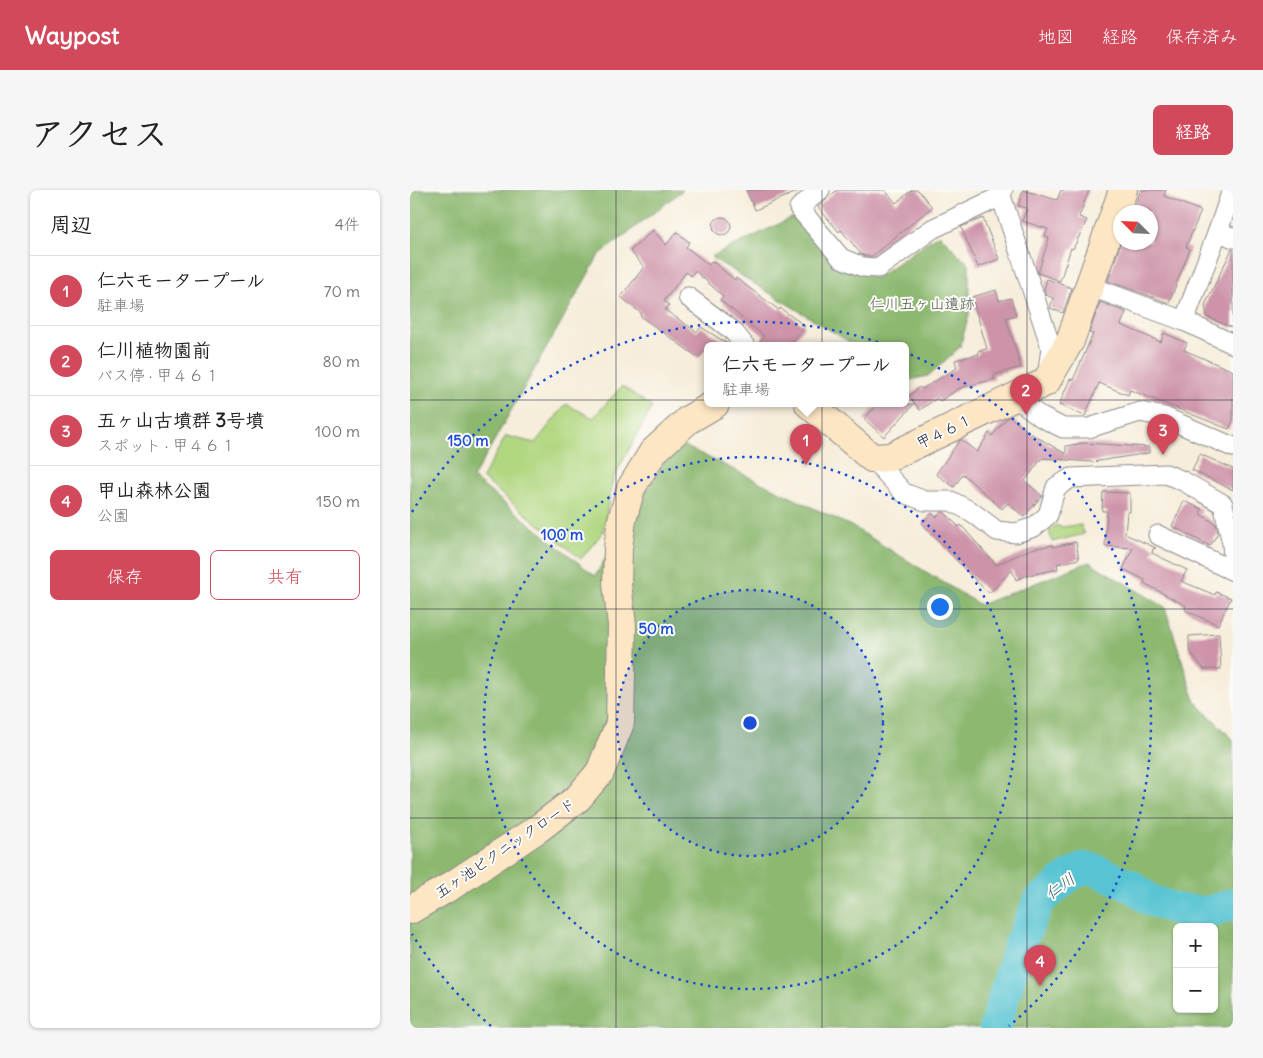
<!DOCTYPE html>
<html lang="ja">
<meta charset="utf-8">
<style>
:root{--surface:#fff;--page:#f6f6f6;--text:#222;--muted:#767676;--line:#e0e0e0;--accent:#d1495b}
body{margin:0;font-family:Delius,"Klee One",sans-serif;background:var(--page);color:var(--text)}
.controls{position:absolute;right:15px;bottom:15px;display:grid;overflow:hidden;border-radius:8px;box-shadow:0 1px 4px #0004}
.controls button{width:45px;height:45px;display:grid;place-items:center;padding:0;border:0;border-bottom:1px solid var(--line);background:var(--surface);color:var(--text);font:25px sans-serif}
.compass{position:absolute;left:703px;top:15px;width:45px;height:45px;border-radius:50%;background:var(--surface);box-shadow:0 1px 4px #0004;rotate:294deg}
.you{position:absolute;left:529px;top:416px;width:18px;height:18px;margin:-12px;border:4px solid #fff;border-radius:50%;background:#1a73e8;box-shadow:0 0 0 8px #1a73e833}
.badge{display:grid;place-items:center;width:32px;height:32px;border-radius:50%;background:var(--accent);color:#fff;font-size:16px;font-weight:700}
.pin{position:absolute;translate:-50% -41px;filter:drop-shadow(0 1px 2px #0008)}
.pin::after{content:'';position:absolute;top:26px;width:18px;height:15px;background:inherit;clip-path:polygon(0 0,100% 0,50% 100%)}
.popup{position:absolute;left:294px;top:152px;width:205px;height:65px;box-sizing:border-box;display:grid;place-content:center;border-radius:8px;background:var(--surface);filter:drop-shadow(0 1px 4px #0005);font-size:16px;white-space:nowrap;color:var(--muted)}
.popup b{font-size:19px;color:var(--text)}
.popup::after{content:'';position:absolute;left:50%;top:100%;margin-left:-10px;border:10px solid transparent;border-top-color:var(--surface)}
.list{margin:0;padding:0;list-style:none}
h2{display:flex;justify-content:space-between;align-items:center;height:65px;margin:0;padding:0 20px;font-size:21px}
h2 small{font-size:16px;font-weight:400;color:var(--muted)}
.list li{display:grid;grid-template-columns:32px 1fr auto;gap:15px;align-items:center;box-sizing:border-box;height:70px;padding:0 20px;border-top:1px solid var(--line)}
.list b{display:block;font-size:19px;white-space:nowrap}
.list p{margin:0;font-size:16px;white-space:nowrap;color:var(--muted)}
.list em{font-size:16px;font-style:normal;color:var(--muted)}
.actions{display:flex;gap:10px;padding:15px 20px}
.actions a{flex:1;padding:11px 0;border:1px solid var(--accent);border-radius:8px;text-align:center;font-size:18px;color:var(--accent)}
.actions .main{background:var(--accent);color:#fff}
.map{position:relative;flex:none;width:823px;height:838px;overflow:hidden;border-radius:8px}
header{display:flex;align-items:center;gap:30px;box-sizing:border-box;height:70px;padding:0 25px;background:var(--accent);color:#fff}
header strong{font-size:24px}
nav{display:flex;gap:28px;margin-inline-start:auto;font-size:18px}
.intro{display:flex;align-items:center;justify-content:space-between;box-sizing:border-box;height:120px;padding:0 30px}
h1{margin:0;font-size:35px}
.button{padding:12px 22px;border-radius:8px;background:var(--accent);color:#fff;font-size:18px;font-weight:700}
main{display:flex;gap:30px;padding:0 30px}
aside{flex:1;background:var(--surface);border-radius:8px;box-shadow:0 1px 4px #0004}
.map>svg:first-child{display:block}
.green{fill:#b1d781;stroke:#6a7c5e}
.forest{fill:#8cb86f;stroke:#576d55;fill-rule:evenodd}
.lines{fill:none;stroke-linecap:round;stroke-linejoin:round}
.river{stroke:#59c4d3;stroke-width:32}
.building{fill:#cd93a9}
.street-casing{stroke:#8c888a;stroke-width:21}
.secondary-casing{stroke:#8c888a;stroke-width:30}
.street{stroke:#fff;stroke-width:19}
.secondary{stroke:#fce6c4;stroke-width:28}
.grid{fill:none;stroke:#22223b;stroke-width:1;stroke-opacity:0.55}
.ring{fill:none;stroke:#1d4ed8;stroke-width:2.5;stroke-dasharray:2.5 5}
.labels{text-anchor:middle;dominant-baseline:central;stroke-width:4;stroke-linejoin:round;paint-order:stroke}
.park-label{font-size:15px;fill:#4d5850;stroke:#fdfcf7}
.street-label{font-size:15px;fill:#22223b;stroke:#fdfcf7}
.water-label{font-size:16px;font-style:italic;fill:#355b70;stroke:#fdfcf7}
.centre{fill:#1d4ed8;stroke:#fdfcf7;stroke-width:2.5}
.ring-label{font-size:15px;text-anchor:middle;font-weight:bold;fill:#1d4ed8;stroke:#fdfcf7;stroke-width:4;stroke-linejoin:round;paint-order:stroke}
</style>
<header>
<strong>Waypost</strong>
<nav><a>地図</a><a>経路</a><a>保存済み</a></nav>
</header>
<div class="intro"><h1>アクセス</h1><a class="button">経路</a></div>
<main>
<aside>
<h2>周辺<small>4件</small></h2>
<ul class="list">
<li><span class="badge">1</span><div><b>仁六モータープール</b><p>駐車場</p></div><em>70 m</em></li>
<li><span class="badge">2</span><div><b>仁川植物園前</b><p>バス停 · 甲４６１</p></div><em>80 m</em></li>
<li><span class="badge">3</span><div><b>五ヶ山古墳群 3号墳</b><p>スポット · 甲４６１</p></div><em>100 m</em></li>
<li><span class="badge">4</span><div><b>甲山森林公園</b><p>公園</p></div><em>150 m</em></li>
</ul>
<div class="actions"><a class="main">保存</a><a>共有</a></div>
</aside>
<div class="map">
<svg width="823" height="838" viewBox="0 0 823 838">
<rect width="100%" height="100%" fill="#fdfcf7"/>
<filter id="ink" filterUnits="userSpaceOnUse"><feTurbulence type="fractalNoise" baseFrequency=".02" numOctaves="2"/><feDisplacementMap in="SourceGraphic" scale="10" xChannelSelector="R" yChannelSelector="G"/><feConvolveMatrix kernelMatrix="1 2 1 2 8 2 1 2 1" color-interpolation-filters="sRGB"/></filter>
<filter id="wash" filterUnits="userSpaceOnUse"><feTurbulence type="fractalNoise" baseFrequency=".0096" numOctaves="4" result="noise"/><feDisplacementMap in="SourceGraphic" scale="20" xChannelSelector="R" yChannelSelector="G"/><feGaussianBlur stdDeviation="1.12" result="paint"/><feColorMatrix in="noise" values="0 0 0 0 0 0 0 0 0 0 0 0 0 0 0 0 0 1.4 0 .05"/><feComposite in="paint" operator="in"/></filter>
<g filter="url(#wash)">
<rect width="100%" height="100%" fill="#f6edda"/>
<g class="green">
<path d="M212,196L242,217L203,289L193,342L171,369L72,288L96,246L125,253L156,214L183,228Z"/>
<path d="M647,335L650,337L671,335L674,344L642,352L639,340Z"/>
</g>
<g class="forest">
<path d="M0,0H273L189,65L63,288L185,386L266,252L443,337L570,415L679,372L755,417L785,511L823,549V838H0ZM767,737H804V819H767Z"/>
<path d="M383,27L423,74L466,88L529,44L559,74V125L550,157L518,186L495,191V156H446L301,67Z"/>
</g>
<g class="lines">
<path class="river" d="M585,838L609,755L629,711L658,687L674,678L683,679L720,695L740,710L768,720L797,722L823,714"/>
</g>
<g id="blocks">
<g class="building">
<path d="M336,0H391L345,20Z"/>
<path d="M427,0H475L486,13L502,0H508L522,17L462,66H456L451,64L431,40L429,42L408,17Z"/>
<path d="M613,0L647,10L651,0H679L669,27L677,30L663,59L661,58L650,91L628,83L639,48L635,46L638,39L612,31L617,18L608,16Z"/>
<path d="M731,0H756L754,6L791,21L776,57L780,59L759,113L698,91L711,52H740V22H722Z"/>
<circle cx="312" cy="36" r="9"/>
<path d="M573,28L589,69L568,77L551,37Z"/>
<path d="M243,40L256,55L267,42L279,52L276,57L299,75L302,71L325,90L326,88L369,120L370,118L395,136L380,156H347L354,146L310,110L313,106L285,81L281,86L276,82L254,111L259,115L255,120L287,142L291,137L321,156H297L289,168L230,126L232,124L211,107L234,77L220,61Z"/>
<path d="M822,59H823V138L797,127L795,115Z"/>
<path d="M637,89L662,98L653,123L640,118L643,108L636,105L634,99Z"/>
<path d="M586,100L589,111L601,108L606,125L596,128L611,177L583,185L585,189L550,198L530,211L527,208L510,220L499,206L510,197L512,199L547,178L545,170L569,164L568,161L577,159L562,107Z"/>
<path d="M690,112L716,122L711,135L751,152L754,143L777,153L774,160L823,181V231L819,239L720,200L718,205L689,193L675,226L649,215L660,189L663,190L683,144L679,143Z"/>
<path d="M468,214H504L474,247L454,229Z"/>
<path d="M600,227L620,243L656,264V256L673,253L739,257V263L682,272L632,268L615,291L632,306L631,307L614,327L598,313L592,319L553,284L544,297L526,284L549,251L551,250L567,262L579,243L582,246L596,229Z"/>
<path d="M790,264L823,279V300L782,280Z"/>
<path d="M693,302L720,303V322H717L715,344L746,358L743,359L742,363L777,380L771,391L805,405L806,402L821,408L808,435L775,420L776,416L734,393L735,390L713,379L723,358L695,356L697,321H692Z"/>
<path d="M774,311L792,319L790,324L806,334L808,343L800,356L762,336Z"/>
<path d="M532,322H534L549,337L551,335L586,375L621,359L643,355V357L666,352L669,369L647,374L648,379L615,386L606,390L602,380L579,403L558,383L512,333L522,323L526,327Z"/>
<path d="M809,444L811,479H794L779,460V446Z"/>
</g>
</g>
</g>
<g filter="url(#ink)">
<use href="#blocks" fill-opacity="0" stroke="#8c888a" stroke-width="1"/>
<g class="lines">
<g class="street-casing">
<g id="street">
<path d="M410,0L389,18L431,68L453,77L468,78L522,39L591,6"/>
<path d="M593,0L591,6L641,157L638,181"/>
<path d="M822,0L808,41L823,48"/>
<path d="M679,96L774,131L823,154"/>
<path d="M278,107L323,141L335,156"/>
<path d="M774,131L808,41"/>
<path d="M605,207L631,227L653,238H679L730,222L754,227L823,257"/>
<path d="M462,268L494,303L515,311H541L562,322L587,341L606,343L624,337L638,325L646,297L661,288L756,284L773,291L813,314L822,353L823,367"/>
<path d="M748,345L823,381"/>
</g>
</g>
<g class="secondary-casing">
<g id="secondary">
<path d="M399,214L462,268L480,267L636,192L660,151L713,0"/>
<path d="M0,720L41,696L129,638L168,608L190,582L210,533L212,435L207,394L208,358L212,330L221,298L243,262L278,230L305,214"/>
</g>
</g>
<use href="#street" class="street"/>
<use href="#secondary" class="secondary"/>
</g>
</g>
<path class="grid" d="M206,0V838M412,0V838M617,0V838M0,210H823M0,419H823M0,628H823"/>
<circle cx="340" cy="533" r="133" fill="#1d4ed8" fill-opacity=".12"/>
<g class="ring">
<circle cx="340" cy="533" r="133"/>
<circle cx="340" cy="533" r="266"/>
<path d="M81 836A399 399 0 0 1 2 744M2 322A399 399 0 1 1 599 836"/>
</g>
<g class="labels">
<g class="park-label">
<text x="512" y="113">仁川五ヶ山遺跡</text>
</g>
<g class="street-label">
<text transform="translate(534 241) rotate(-26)">甲４６１</text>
<text transform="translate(95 658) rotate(-34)">五ヶ池ピクニックロード</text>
</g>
<g class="water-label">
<text transform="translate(650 696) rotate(-36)">仁川</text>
</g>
</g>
<circle cx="340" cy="533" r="8" class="centre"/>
<g class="ring-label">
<text x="58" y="256">150 m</text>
<text x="152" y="350">100 m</text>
<text x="246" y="444">50 m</text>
</g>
</svg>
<div class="controls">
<button>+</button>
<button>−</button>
</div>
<svg class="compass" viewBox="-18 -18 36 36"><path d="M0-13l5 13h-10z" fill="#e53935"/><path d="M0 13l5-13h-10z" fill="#767676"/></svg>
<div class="you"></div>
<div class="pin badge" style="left:396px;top:275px">1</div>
<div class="popup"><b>仁六モータープール</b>駐車場</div>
<div class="pin badge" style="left:616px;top:225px">2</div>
<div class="pin badge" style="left:753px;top:265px">3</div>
<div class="pin badge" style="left:630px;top:796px">4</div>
</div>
</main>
